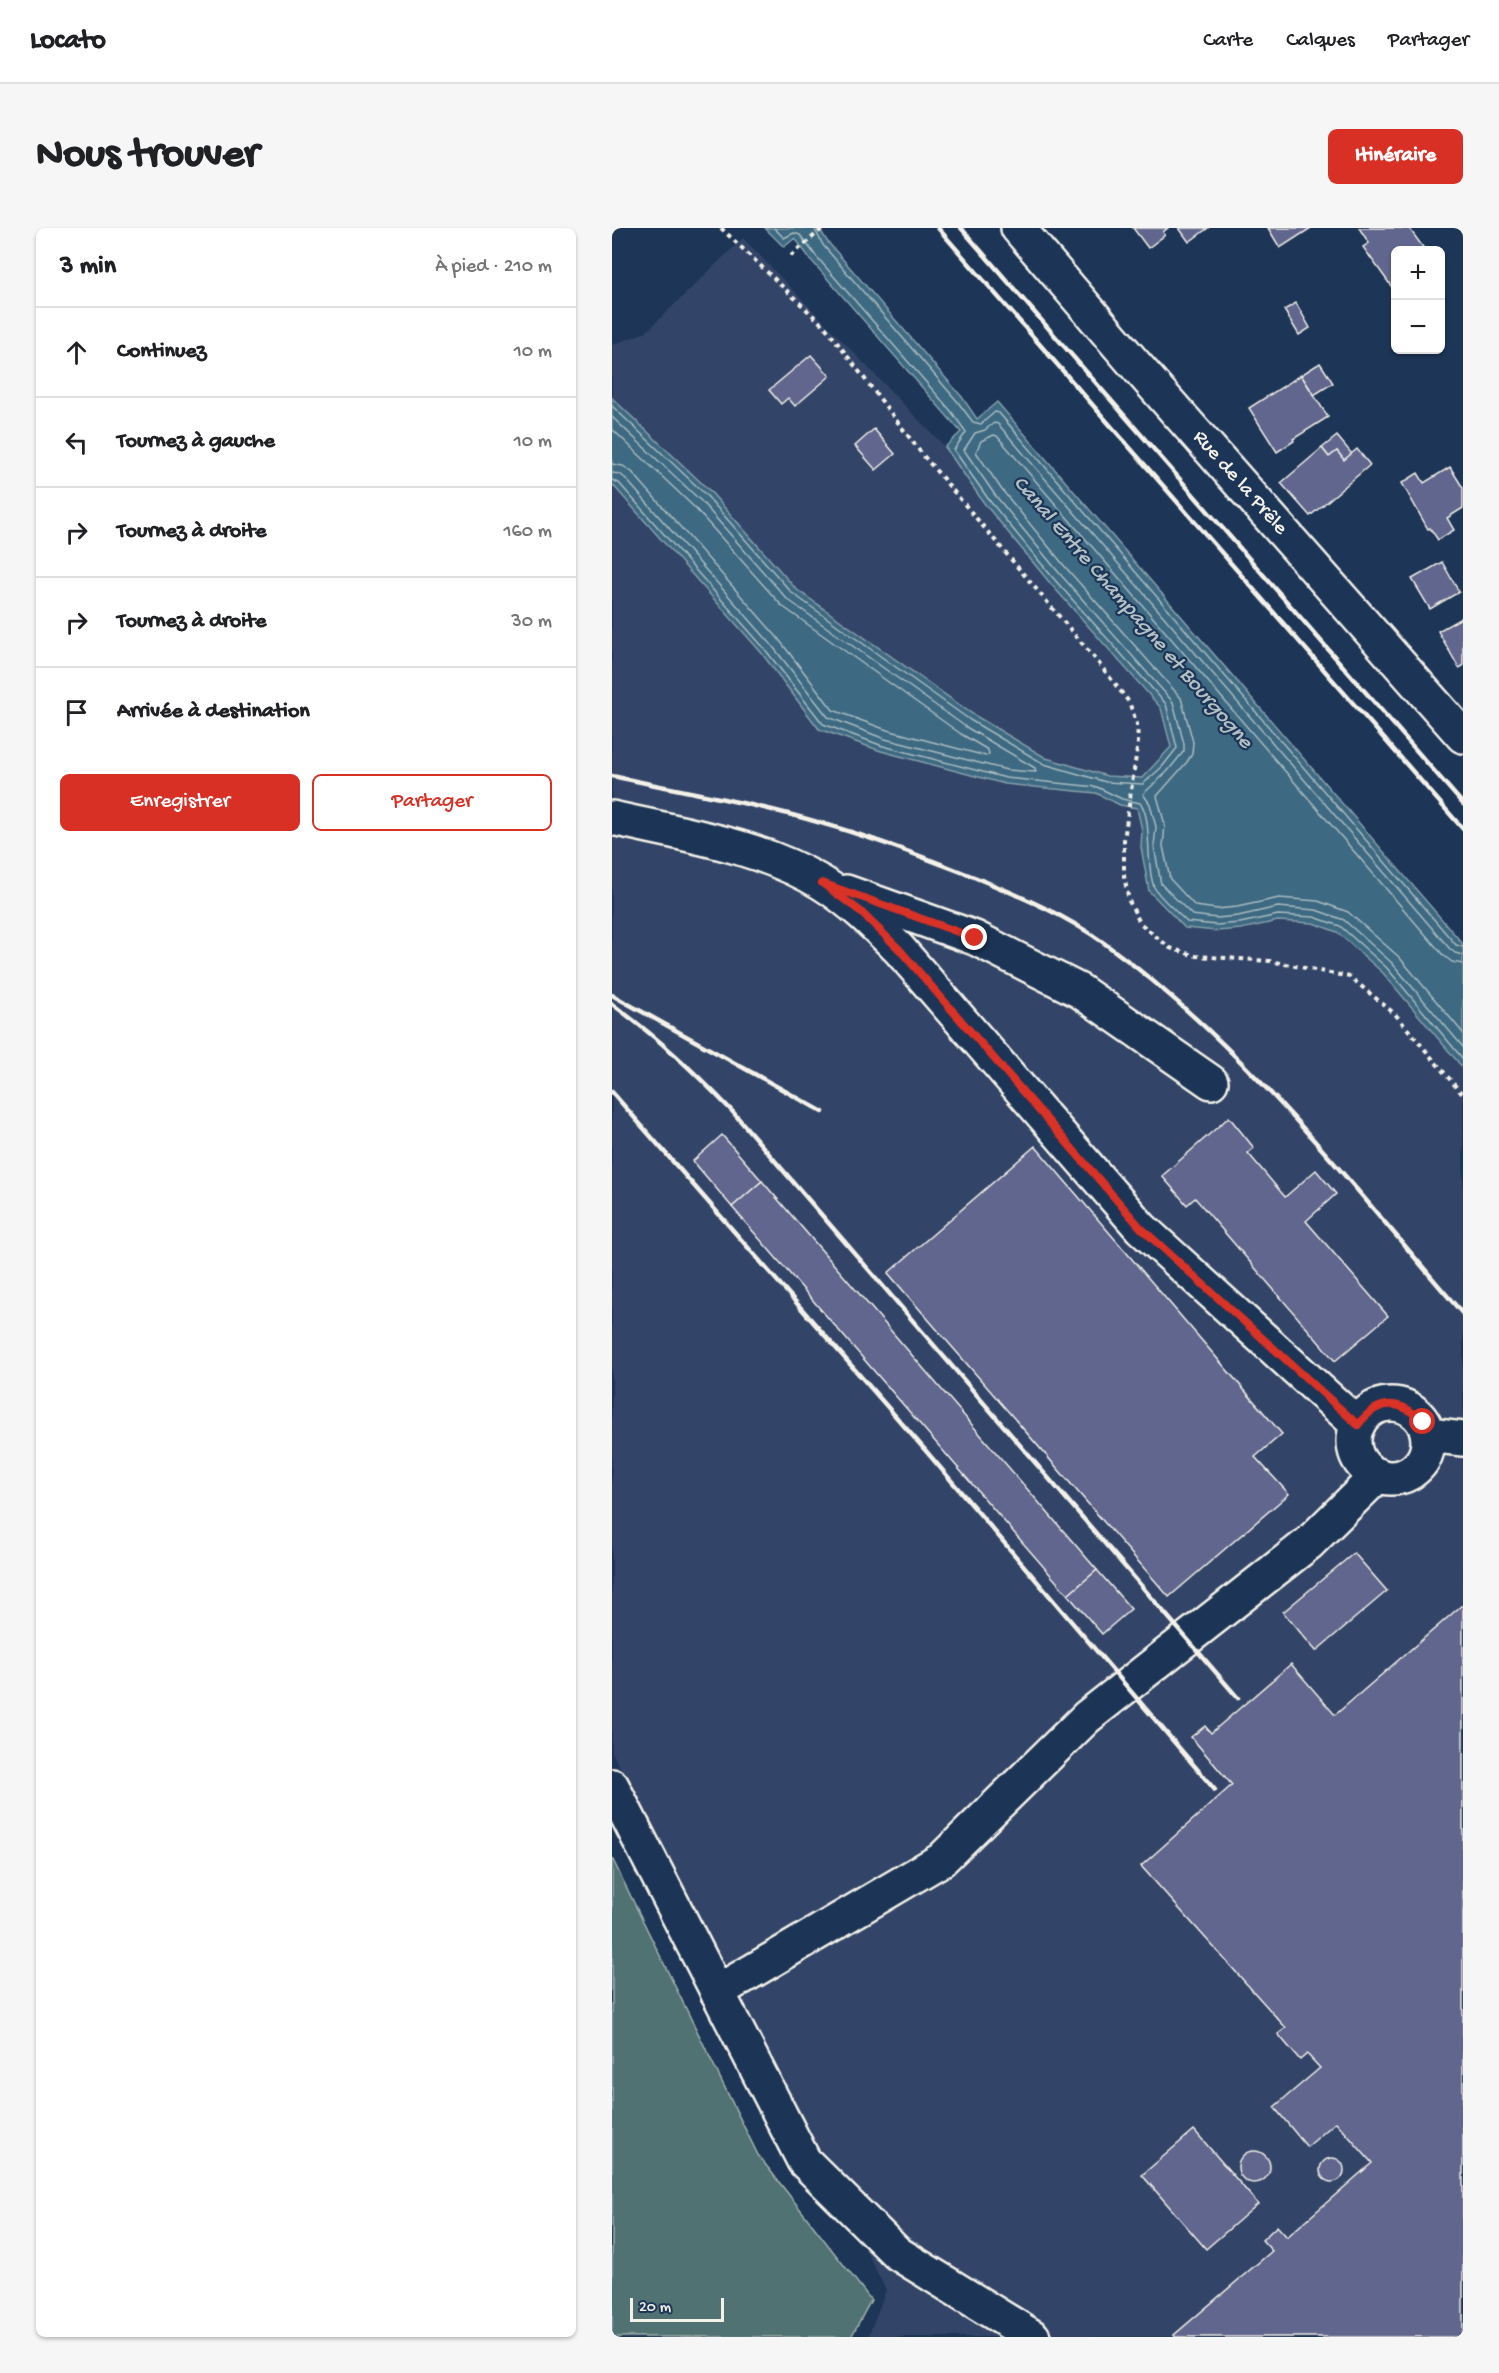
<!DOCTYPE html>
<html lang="fr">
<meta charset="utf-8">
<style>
:root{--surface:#fff;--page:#f6f6f6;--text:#202124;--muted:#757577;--line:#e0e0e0;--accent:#d93025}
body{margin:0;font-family:"Gochi Hand",sans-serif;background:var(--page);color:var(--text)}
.controls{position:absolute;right:18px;top:18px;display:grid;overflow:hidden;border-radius:9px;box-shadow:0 2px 4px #0004}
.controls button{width:54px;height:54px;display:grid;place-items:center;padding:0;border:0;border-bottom:2px solid var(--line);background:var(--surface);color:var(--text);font:30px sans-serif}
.scale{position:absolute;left:18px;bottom:15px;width:94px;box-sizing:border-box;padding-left:6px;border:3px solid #f4f1e8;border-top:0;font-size:16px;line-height:21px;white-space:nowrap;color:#f4f1e8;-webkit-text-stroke:4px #1d3557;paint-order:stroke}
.stop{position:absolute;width:18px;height:18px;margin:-14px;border:4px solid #d93025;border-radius:50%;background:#fff}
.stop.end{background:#d93025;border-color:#fff;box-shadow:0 2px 6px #0008}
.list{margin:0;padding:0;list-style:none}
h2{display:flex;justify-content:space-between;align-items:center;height:78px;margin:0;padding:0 24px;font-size:26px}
h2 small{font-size:20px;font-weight:400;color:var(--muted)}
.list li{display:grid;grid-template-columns:39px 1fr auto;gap:18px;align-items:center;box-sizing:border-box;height:90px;padding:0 24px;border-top:2px solid var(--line)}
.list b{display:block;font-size:22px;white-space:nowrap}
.list em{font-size:20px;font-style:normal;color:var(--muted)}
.actions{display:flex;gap:12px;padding:18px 24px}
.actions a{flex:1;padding:14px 0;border:2px solid var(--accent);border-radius:9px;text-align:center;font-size:21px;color:var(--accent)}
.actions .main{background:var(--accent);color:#fff}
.icon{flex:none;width:33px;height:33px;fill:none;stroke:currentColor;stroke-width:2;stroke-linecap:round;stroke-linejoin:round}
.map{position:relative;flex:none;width:851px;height:2109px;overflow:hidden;border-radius:9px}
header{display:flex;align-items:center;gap:36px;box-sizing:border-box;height:84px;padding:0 30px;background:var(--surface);border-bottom:2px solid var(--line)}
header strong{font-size:28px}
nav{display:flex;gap:33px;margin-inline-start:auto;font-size:21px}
.intro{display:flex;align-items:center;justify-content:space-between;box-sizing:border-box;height:144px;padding:0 36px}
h1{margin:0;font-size:42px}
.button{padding:15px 27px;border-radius:9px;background:var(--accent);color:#fff;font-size:21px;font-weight:700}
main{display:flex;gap:36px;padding:0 36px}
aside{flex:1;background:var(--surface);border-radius:9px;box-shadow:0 2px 4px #0004}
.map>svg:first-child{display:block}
.built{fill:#314467}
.green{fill:#517272;stroke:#a2b2ad;stroke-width:1.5}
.water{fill:#3d6982;stroke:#869fab;stroke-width:1.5}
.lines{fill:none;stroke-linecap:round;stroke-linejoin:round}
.shore{stroke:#abbbbf;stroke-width:1.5}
.building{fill:#60668d;stroke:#f4f1e8;stroke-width:1.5}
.minor-casing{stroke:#f4f1e8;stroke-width:38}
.path{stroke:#f4f1e8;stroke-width:4;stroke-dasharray:4.5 4.5;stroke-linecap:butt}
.minor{stroke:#1d3557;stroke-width:33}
.rail{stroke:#f4f1e8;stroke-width:4.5}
.route{stroke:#d93025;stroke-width:8}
.labels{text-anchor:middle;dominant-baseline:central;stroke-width:4.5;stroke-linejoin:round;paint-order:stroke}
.street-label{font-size:21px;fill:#f4f1e8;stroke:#1d3557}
.water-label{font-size:22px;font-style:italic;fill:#b4c1c4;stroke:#1d3557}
</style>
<header>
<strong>Locato</strong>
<nav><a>Carte</a><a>Calques</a><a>Partager</a></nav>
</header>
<div class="intro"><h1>Nous trouver</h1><a class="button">Itinéraire</a></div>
<main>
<aside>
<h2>3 min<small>À pied · 210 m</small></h2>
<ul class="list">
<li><svg class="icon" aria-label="ahead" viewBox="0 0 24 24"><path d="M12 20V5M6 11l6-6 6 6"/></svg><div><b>Continuez</b></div><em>10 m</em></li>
<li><svg class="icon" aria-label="left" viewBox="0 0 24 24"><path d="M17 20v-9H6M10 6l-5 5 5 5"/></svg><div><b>Tournez à gauche</b></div><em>10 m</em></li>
<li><svg class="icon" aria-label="right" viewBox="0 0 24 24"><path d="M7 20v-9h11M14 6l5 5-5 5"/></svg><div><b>Tournez à droite</b></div><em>160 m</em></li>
<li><svg class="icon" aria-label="right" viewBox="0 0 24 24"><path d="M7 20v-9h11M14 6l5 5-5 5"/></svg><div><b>Tournez à droite</b></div><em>30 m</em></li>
<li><svg class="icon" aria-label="arrive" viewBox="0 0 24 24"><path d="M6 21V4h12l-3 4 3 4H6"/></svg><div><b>Arrivée à destination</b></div></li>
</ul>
<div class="actions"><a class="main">Enregistrer</a><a>Partager</a></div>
</aside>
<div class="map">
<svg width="851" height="2109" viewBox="0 0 851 2109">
<rect width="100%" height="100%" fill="#1d3557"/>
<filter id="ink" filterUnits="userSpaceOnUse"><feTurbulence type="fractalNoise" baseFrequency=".0167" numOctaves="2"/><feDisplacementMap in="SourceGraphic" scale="12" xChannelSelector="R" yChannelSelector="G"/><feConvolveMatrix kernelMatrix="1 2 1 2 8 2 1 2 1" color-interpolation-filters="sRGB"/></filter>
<g filter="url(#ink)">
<path class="built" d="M131,10L333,219L385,174L851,716V2109H256L274,2062L0,1524V117L34,104Z"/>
<path class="green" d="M0,1630L146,1927L259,2072L239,2109H0Z"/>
<path class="water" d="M153,0H207L215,13L350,169L365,191L385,174L851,716V840L771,745L725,704L701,695L666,693L629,701L605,703L573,700L537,663L529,619L530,602L525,580L508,577L484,565L393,556L269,523L207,501L148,423L0,256V170L98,263L184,361L362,487L434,530L495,548L530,550L559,519L549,480L438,355L372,275L333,219L349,204L199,32L183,10L172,19Z"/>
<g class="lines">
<g class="shore">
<path d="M202,0L211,17L345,173L361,194L369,196L383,184L387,185L844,717L851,719"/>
<path d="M0,178L94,267L180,365L358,492L432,536L494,554L531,556L550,539L565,520L554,476L442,351L377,272L342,222L354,204L339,183L204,28L188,7L182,5L172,10L162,0"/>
<path d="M0,189L89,273L175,371L354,499L423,540L424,544L395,542L273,511L216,489L158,415L13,250L8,246L0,245"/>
<path d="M0,201L82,279L170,378L349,506L376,522L377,526L374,528L275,502L221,482L165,409L20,244L11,238L0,236"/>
<path d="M0,252L7,255L152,420L211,496L271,518L394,550L485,559L510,571L528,575C541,589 533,637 542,659C547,669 566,685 575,694L605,697L628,695L666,687L702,689L728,698L775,740L851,831"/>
<path d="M851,727L843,725L838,721L386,196L382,195L373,202L363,205L352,222L383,267L448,346L561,474L572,516V523L555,544L531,566L538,576L544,599L542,618L549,656L580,687L605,690L626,688L666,679L704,682L732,692L780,735L851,819"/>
<path d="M851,736L840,734L831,727L385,208L382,207L369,213L364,224L390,262L455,341L569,470L581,514L580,526L575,534L545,568L553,597L551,618L558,651L583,678L605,681L625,679L667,670L706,673L736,684L787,729L851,805"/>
</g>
</g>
<g class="building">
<path d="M521,0H556L551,4L553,7L536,20Z"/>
<path d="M567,0H596L577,14Z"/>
<path d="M656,0H699L668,20Z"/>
<path d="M747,0H797L813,22H784L782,62L751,19L757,15Z"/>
<path d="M684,75L698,100L687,107L672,82Z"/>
<path d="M199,127L218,148L183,178L176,170L169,176L157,162Z"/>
<path d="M708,135L721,155L702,167L689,147Z"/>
<path d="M689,147L716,189L681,211L682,213L665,224L637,180Z"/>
<path d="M262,201L283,226L264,242L243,218Z"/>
<path d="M725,208L740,226L732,232L725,223L717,229L710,220Z"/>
<path d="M710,220L717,229L725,223L732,232L745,221L758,237L698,288L669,255Z"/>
<path d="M838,239L851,260V280L835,290L842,302L826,312L818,300L816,301L790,255L806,245L812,255Z"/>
<path d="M830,334L847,364L818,381L800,351Z"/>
<path d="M851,389V438L847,440L826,403Z"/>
<path d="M617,889L642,920L636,925L673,969L704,942L724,966L694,993L776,1088L723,1133L583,970L575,977L550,948Z"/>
<path d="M110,907L150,953L120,979L81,933Z"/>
<path d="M423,918L670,1206L643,1229L677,1266L557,1369L276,1045Z"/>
<path d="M150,953L485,1342L456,1367L120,979Z"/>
<path d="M742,1325L775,1363L704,1423L671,1384Z"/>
<path d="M485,1342L519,1381L490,1406L456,1367Z"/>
<path d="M849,1378H851V2109H563L562,2107L660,2023L650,2012L665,1998L675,2009L760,1935L724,1894L695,1919L662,1879L708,1840L695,1826L688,1832L666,1806L674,1800L529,1638L620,1557L579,1509L593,1498L599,1505L679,1436L723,1487Z"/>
<path d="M582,1902L646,1976L594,2021L530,1947Z"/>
<circle cx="642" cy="1939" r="16"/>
<circle cx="720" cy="1942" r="12"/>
</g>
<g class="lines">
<g class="minor-casing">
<g id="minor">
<path id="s1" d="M406,0L520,133L851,508"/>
<path d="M0,590C71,606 147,617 210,655C239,673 263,697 287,721L529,1000L746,1197"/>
<path d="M234,664L363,710L468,763L599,854"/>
<circle cx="779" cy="1213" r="37"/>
<path d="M816,1207L851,1211"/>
<path d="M0,1558L192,1933L285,2025L421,2109"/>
<path d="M105,1764L329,1632L475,1489L697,1315L766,1247"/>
</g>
</g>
<g class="path">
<path d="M109,0L214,100L310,226L485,433L517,474L525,496L526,514L512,612V648L517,673L528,695L558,720L584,728L658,733L738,749L783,786L851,867"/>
<path d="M179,28L211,0"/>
</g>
<use href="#minor" class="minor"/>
<g class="rail">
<path d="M326,0L851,601"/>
<path d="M349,0L851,576"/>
<path d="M0,548C70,563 141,575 209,595C259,609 309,628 357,647C403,666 451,685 492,715C632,816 739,957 851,1086"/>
<path d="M0,767L211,884"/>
<path d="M0,776C46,810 80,841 120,883L626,1470"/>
<path d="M0,864L314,1223L603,1562"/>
</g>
</g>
</g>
<g class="lines" filter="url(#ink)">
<path class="route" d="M363,710L210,655L248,683L287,721L529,1000L746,1197C766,1170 789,1171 811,1194"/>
</g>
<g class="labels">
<g class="street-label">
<text stroke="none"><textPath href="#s1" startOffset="338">Rue de la Prêle</textPath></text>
</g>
<g class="water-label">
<text transform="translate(520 385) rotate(49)">Canal Entre Champagne et Bourgogne</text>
</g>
</g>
</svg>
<div class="controls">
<button>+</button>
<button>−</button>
</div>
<div class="scale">20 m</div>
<div class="stop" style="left:811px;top:1194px"></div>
<div class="stop end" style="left:363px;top:710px"></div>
</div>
</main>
